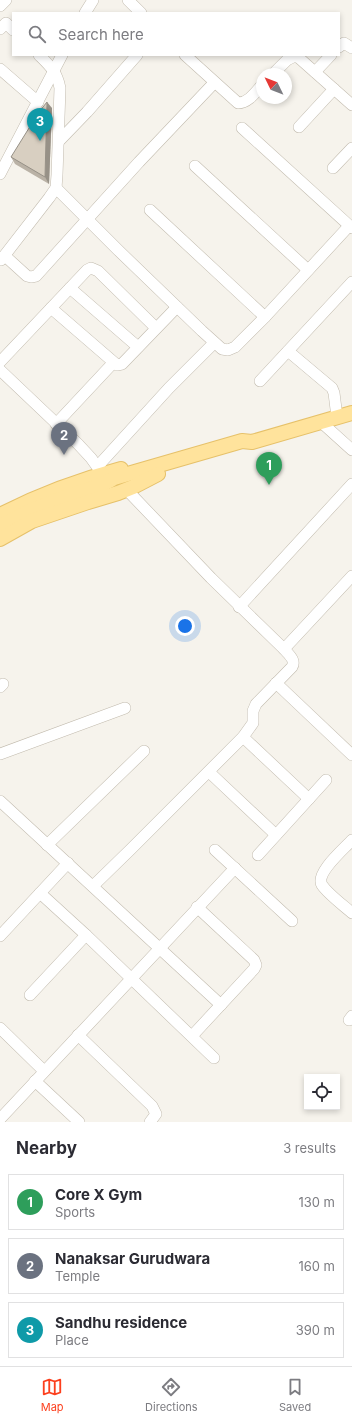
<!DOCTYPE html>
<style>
:root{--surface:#fff;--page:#f2f2f3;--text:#2b2b33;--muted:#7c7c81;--line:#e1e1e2;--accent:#fc3f1d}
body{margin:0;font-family:Inter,sans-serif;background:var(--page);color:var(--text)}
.controls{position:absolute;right:12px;bottom:12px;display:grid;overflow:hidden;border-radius:0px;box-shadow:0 2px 6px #0003}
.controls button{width:36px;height:36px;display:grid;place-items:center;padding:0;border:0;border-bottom:1px solid var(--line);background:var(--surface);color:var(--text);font:20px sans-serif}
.compass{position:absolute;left:256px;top:68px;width:36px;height:36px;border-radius:50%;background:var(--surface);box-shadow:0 2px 6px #0003;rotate:313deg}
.you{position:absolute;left:185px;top:626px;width:14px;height:14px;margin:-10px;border:3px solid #fff;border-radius:50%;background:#1a73e8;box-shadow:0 0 0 6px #1a73e833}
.badge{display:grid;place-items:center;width:26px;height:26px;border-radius:50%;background:var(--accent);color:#fff;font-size:13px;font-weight:700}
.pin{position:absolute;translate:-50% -33px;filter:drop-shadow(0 1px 2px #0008)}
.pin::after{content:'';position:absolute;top:21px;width:14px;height:12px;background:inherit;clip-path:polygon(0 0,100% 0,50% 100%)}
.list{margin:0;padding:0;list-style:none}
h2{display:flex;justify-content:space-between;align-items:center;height:52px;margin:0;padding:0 16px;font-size:17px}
h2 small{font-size:13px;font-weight:400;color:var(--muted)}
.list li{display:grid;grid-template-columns:26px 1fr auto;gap:12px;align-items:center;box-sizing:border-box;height:56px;margin:0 8px 8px;padding:0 8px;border:1px solid var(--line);border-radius:0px}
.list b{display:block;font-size:15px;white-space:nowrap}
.list p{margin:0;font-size:13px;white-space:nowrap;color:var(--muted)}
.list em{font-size:13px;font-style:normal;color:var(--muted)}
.icon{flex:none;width:22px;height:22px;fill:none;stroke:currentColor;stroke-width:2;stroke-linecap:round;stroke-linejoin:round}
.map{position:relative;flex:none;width:352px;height:1122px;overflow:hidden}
.search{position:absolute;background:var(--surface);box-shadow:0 2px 6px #0003;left:12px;right:12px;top:12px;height:44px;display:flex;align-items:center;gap:10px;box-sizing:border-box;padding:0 14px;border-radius:0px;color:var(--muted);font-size:15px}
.sheet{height:244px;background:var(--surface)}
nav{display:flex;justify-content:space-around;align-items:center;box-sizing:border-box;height:56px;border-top:1px solid var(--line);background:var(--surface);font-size:11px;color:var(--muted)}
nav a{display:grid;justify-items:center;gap:2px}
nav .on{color:var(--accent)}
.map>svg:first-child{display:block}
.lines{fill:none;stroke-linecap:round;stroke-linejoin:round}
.minor-casing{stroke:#c2bbae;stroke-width:12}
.major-casing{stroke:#e6c16a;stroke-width:16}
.minor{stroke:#fff;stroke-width:11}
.major{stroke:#ffe39c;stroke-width:14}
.wall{fill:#bab2a6}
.shaded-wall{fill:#979187}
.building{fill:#d8cfc1;stroke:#979187}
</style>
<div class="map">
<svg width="352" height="1122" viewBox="0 0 352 1122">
<rect width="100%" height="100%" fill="#f6f3ec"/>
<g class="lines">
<g class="minor-casing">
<g id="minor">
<path d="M128,0L141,13"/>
<path d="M0,6L6,0"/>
<path d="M85,13L93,0"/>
<path d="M0,29L6,23L13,30"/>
<path d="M339,47L344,43L352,48"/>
<path d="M185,55L238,103C248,103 255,93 262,85"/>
<path d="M0,69L38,102"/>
<path d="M315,72L331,55"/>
<path d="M273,74L287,60L295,56L299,58L352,105"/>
<path d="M299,127L334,89"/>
<path d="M242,128L352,228"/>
<path d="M59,141L87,112L137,55"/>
<path d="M195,166L308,270"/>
<path d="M333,168L352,148"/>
<path d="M0,174L62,55"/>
<path d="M56,188L118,250L202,331L222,349L228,350L235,347L265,317L349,226"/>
<path d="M150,210L265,317"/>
<path d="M5,256L27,276L31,277L36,276L139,162L214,83"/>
<path d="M1,260L49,198L56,188L57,175L60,88C57,72 50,66 39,55"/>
<path d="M70,288L138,347"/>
<path d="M51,308L117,365L122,364L177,307"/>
<path d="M288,351L332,388L334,393L337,417"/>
<path d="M0,362L87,270L91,268L98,271L156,328"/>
<path d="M0,370L78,444L91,458L101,472"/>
<path d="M260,381L352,282"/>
<path d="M321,422L352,450"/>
<path d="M56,424L113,363"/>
<path d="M98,466L169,388L214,343"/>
<path d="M239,607L352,484"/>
<path d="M284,649L352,576"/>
<path d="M276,683L352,755"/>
<path d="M0,687L3,684"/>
<path d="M243,737L309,799"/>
<path d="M0,754L125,708"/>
<path d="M209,772L276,835"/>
<path d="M0,801L221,1005"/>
<path d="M352,840C344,849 315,873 322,885C328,894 343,905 352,913"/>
<path d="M47,845L144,751"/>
<path d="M215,850L292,921"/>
<path d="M258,855L326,780"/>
<path d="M93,886L131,849L243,737L253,723V711L256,704L292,667C296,660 289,655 284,649L211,578L127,490"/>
<path d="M40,893L86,935L214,1058"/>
<path d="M0,936L68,863"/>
<path d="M30,995L86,935"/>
<path d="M349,1020L352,1016"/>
<path d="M0,1028L44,1071"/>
<path d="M78,1035L152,1106L156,1114L150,1122"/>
<path d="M192,1036L254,969L256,965L254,960L197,907"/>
<path d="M35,1081L79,1122"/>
<path d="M0,1119L235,868"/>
</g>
</g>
<g class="major-casing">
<g id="major">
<path d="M0,515C39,495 79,480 121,469"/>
<path d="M0,527C21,514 45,504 68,496C84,490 100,488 114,478L242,441L252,442L352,413"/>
<path d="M0,539L32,521L88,502L118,493L133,487L158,474"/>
</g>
</g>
<use href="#minor" class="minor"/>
<use href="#major" class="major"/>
</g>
<path class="wall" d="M52,108L49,184L15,164L11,157Z"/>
<path class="shaded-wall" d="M47,102L52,108L49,184L45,177Z"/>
<path class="building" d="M47,102L45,177L11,157L39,112Z"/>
</svg>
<div class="controls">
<button><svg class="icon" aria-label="locate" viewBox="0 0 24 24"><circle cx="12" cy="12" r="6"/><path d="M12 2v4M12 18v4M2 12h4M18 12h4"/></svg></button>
</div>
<svg class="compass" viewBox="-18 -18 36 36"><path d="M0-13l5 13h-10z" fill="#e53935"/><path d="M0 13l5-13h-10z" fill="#7c7c81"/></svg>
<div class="you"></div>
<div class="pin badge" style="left:269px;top:485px;background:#2e9e5b">1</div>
<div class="pin badge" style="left:64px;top:455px;background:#6b7280">2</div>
<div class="pin badge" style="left:40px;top:141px;background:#0f9aa8">3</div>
<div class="search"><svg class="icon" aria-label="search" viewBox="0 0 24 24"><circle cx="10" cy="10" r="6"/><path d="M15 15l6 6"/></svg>Search here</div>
</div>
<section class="sheet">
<h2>Nearby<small>3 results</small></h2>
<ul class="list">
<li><span class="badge" style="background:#2e9e5b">1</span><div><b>Core X Gym</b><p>Sports</p></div><em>130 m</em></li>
<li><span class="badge" style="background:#6b7280">2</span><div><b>Nanaksar Gurudwara</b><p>Temple</p></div><em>160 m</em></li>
<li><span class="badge" style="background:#0f9aa8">3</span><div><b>Sandhu residence</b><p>Place</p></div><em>390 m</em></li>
</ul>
</section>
<nav>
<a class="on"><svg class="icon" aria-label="map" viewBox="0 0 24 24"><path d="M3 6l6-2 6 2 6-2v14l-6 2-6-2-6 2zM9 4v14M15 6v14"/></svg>Map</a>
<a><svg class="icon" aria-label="directions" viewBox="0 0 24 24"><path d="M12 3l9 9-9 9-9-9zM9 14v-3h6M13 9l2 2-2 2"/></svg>Directions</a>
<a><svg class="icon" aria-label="saved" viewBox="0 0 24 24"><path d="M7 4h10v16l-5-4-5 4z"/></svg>Saved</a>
</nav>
